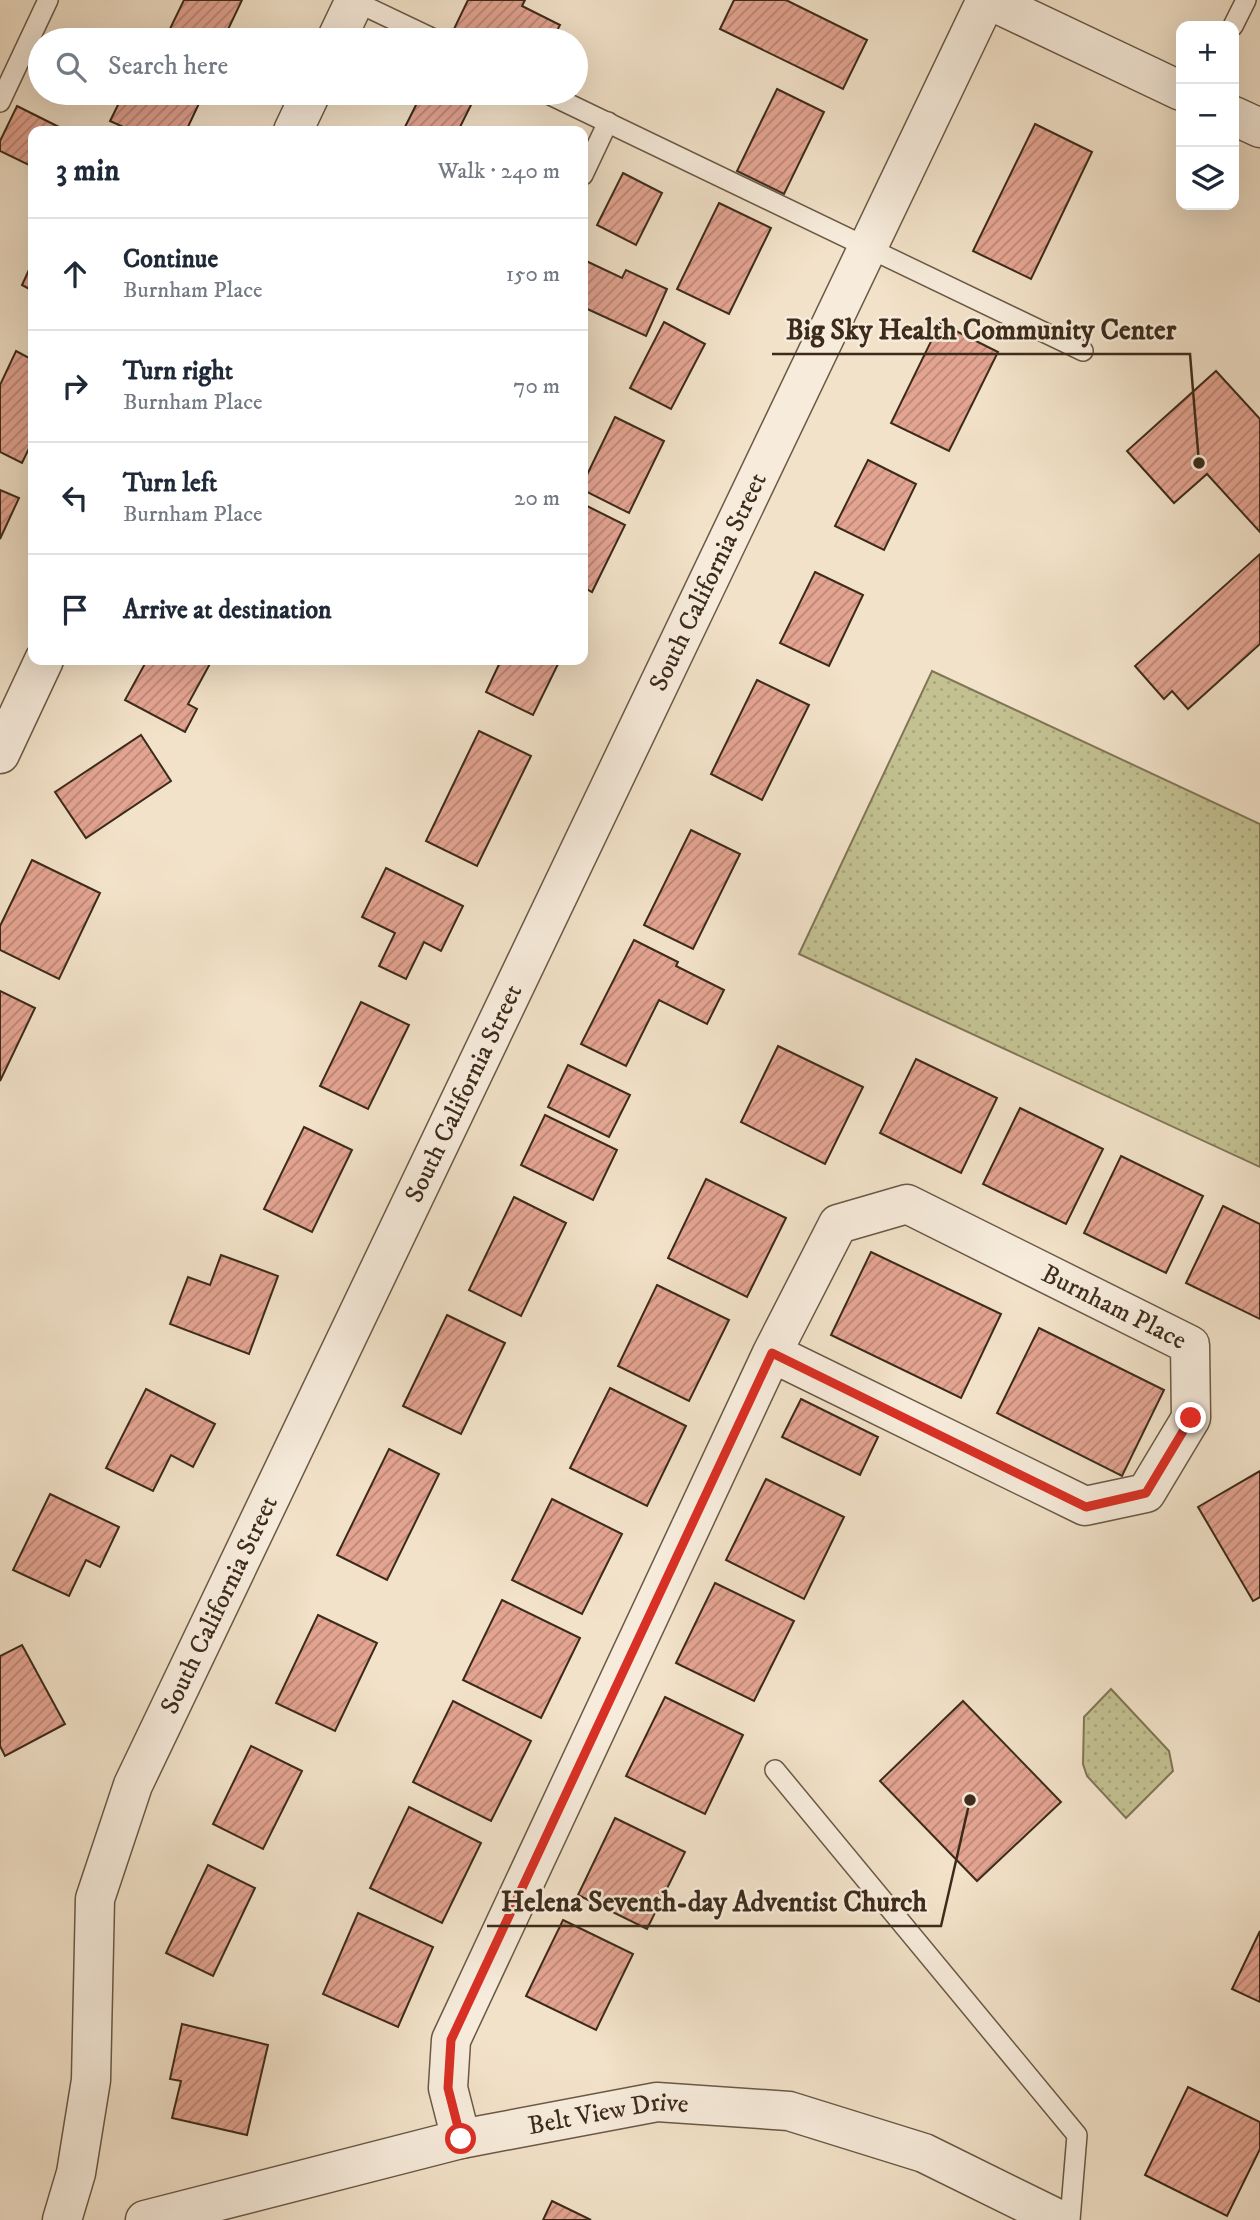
<!DOCTYPE html>
<meta charset="utf-8">
<style>
:root{--surface:#fff;--page:#f6f6f7;--text:#1f2937;--muted:#747a83;--line:#e0e1e3}
body{margin:0;font-family:"IM FELL DW Pica",serif;background:var(--page);color:var(--text)}
.controls{position:absolute;right:21px;top:21px;display:grid;overflow:hidden;border-radius:14px;box-shadow:0 7px 28px #0002}
.controls button{width:63px;height:63px;display:grid;place-items:center;padding:0;border:0;border-bottom:2px solid var(--line);background:var(--surface);color:var(--text);font:35px sans-serif}
.stop{position:absolute;width:21px;height:21px;margin:-16px;border:5px solid #d93025;border-radius:50%;background:#fff}
.stop.end{background:#d93025;border-color:#fff;box-shadow:0 2px 7px #0008}
.list{margin:0;padding:0;list-style:none}
h2{display:flex;justify-content:space-between;align-items:center;height:91px;margin:0;padding:0 28px;font-size:30px}
h2 small{font-size:23px;font-weight:400;color:var(--muted)}
.list li{display:grid;grid-template-columns:46px 1fr auto;gap:21px;align-items:center;box-sizing:border-box;height:112px;padding:0 28px;border-top:2px solid var(--line)}
.list b{display:block;font-size:26px;white-space:nowrap}
.list p{margin:0;font-size:23px;white-space:nowrap;color:var(--muted)}
.list em{font-size:23px;font-style:normal;color:var(--muted)}
.icon{flex:none;width:38px;height:38px;fill:none;stroke:currentColor;stroke-width:2;stroke-linecap:round;stroke-linejoin:round}
.map{position:relative;flex:none;width:1260px;height:2220px;overflow:hidden}
.search{position:absolute;background:var(--surface);box-shadow:0 7px 28px #0002;left:28px;top:28px;width:560px;height:77px;display:flex;align-items:center;gap:18px;box-sizing:border-box;padding:0 24px;border-radius:38px;color:var(--muted);font-size:26px}
.panel{position:absolute;background:var(--surface);box-shadow:0 7px 28px #0002;left:28px;top:126px;width:560px;height:539px;border-radius:14px}
.map>svg:first-child{display:block}
.park{fill:url(#park-dots);stroke:#807656;stroke-width:2}
.building{fill:url(#building-hatch);stroke:#3c2b1a;stroke-width:2}
.lines{fill:none;stroke-linecap:round;stroke-linejoin:round}
.lane-casing{stroke:#6a5946;stroke-width:22}
.street-casing{stroke:#6a5946;stroke-width:41}
.lane{stroke:#f7ecdc;stroke-width:19}
.street{stroke:#f7ecdc;stroke-width:38}
.route{stroke:#d93025;stroke-width:9}
.labels{text-anchor:middle;dominant-baseline:central;stroke-width:5;stroke-linejoin:round;paint-order:stroke}
.street-label{font-size:26px;fill:#3c2b1a;stroke:#f7ecdc}
.leader{fill:none;stroke:#3c2b1a;stroke-width:2.5}
.callout-dot{fill:#3c2b1a;stroke:#f7ecdc;stroke-width:2.5}
.callout-label{font-size:28px;text-anchor:middle;font-weight:bold;fill:#3c2b1a;stroke:#f7ecdc;stroke-width:5;stroke-linejoin:round;paint-order:stroke}
</style>
<div class="map">
<svg width="1260" height="2220" viewBox="0 0 1260 2220">
<defs>
<pattern id="park-dots" width="8" height="8" patternUnits="userSpaceOnUse" patternTransform="scale(1.75)"><rect width="8" height="8" fill="#c3c191"/><path d="M2 2h.1M6 6h.1" fill="none" stroke="#a8a67c" stroke-width="1.8" stroke-linecap="round"/></pattern>
<pattern id="building-hatch" width="6" height="6" patternUnits="userSpaceOnUse" patternTransform="scale(1.75)"><rect width="6" height="6" fill="#e4a492"/><path d="M-1 1l2-2M0 6l6-6M5 7l2-2" fill="none" stroke="#ba8676"/></pattern>
</defs>
<rect width="100%" height="100%" fill="#f2e2c9"/>
<filter id="stains"><feTurbulence type="fractalNoise" baseFrequency=".00286" numOctaves="4"/><feColorMatrix values="0 0 0 0 .2 0 0 0 0 .09 0 0 0 0 .02 0 0 0 .5 -.17"/></filter>
<radialGradient id="worn" r=".72"><stop offset=".6" stop-color="#630" stop-opacity="0"/><stop offset="1" stop-color="#630" stop-opacity=".3"/></radialGradient>
<g class="park">
<path d="M932,671L1260,824V1167L799,954Z"/>
<path d="M1111,1689L1169,1751L1173,1771L1126,1818L1087,1776L1083,1764L1084,1717Z"/>
</g>
<g class="building">
<path d="M184,0H242L223,40H167L165,39Z"/>
<path d="M468,0H525L522,6L560,25L552,40H472L453,31Z"/>
<path d="M734,0H786L867,40L843,89L720,29Z"/>
<path d="M777,89L824,112L784,194L737,171Z"/>
<path d="M124,93H204L186,131H132L110,121Z"/>
<path d="M422,93H477L458,131H410L404,129Z"/>
<path d="M17,106L61,128L59,131H33V167L0,151V141Z"/>
<path d="M1035,124L1092,152L1031,279L973,251Z"/>
<path d="M623,173L662,193L636,245L597,225Z"/>
<path d="M719,203L771,228L729,314L677,289Z"/>
<path d="M584,260L622,278L626,270L667,289L646,336L583,307Z"/>
<path d="M33,261V291L22,285Z"/>
<path d="M664,322L705,344L671,409L630,388Z"/>
<path d="M940,323L998,352L949,451L891,423Z"/>
<path d="M16,351L33,360V440L22,463L0,452V385Z"/>
<path d="M1216,371L1260,419V532L1207,474L1174,503L1127,451Z"/>
<path d="M615,417L664,441L629,513L583,490V483Z"/>
<path d="M868,460L916,484L884,550L835,526Z"/>
<path d="M0,490L19,498L0,539Z"/>
<path d="M583,504L625,525L592,592L583,587Z"/>
<path d="M1260,554V644L1188,709L1172,691L1164,699L1135,666Z"/>
<path d="M815,572L863,595L829,666L780,643Z"/>
<path d="M147,660H212L188,704L197,709L185,732L125,700Z"/>
<path d="M501,660H560L533,715L486,692Z"/>
<path d="M757,680L809,705L762,800L711,774Z"/>
<path d="M479,731L531,756L477,866L426,841Z"/>
<path d="M141,735L171,781L86,838L55,792Z"/>
<path d="M691,830L740,854L693,949L644,925Z"/>
<path d="M32,860L100,893L59,979L0,950V926Z"/>
<path d="M386,868L463,906L441,951L424,942L406,979L379,966L395,933L362,917Z"/>
<path d="M634,940L678,962L676,966L724,990L707,1024L659,1000L626,1066L581,1044Z"/>
<path d="M0,991L35,1008L0,1081Z"/>
<path d="M361,1002L409,1025L368,1109L320,1086Z"/>
<path d="M778,1046L863,1087L825,1164L741,1122Z"/>
<path d="M916,1059L997,1098L961,1173L880,1133Z"/>
<path d="M568,1065L630,1095L609,1137L548,1107Z"/>
<path d="M1020,1108L1103,1149L1066,1224L983,1184Z"/>
<path d="M545,1115L617,1150L593,1200L521,1165Z"/>
<path d="M304,1127L352,1150L312,1232L264,1209Z"/>
<path d="M1121,1156L1203,1196L1166,1273L1084,1233Z"/>
<path d="M706,1179L786,1218L747,1297L668,1258Z"/>
<path d="M514,1197L566,1223L521,1316L469,1290Z"/>
<path d="M1223,1206L1260,1224V1319L1186,1283Z"/>
<path d="M871,1252L1001,1314L961,1398L831,1335Z"/>
<path d="M221,1255L278,1276L249,1354L170,1324L188,1277L210,1285Z"/>
<path d="M657,1285L729,1320L689,1401L618,1366Z"/>
<path d="M447,1315L505,1343L461,1434L403,1406Z"/>
<path d="M1039,1328L1164,1390L1122,1476L997,1413Z"/>
<path d="M610,1388L686,1426L647,1506L570,1468Z"/>
<path d="M146,1389L215,1424L193,1467L171,1455L153,1491L106,1468Z"/>
<path d="M801,1399L878,1437L860,1475L782,1437Z"/>
<path d="M389,1449L439,1474L387,1580L337,1555Z"/>
<path d="M1260,1471V1597L1253,1601L1198,1507Z"/>
<path d="M766,1479L844,1517L804,1599L726,1560Z"/>
<path d="M50,1494L119,1527L100,1567L86,1560L69,1596L13,1570Z"/>
<path d="M552,1499L622,1534L582,1614L512,1580Z"/>
<path d="M715,1583L794,1621L754,1701L676,1663Z"/>
<path d="M502,1600L580,1638L541,1718L463,1680Z"/>
<path d="M318,1615L377,1643L335,1731L276,1703Z"/>
<path d="M22,1645L65,1724L5,1756L0,1746V1656Z"/>
<path d="M665,1697L743,1735L705,1814L626,1776Z"/>
<path d="M453,1701L531,1741L491,1821L413,1782Z"/>
<path d="M963,1701L1061,1802L977,1881L880,1781Z"/>
<path d="M251,1746L302,1771L263,1849L213,1824Z"/>
<path d="M409,1807L481,1843L442,1923L370,1888Z"/>
<path d="M615,1818L685,1852L647,1929L578,1895Z"/>
<path d="M208,1865L255,1888L213,1976L166,1953Z"/>
<path d="M358,1913L433,1947L398,2027L323,1994Z"/>
<path d="M563,1920L633,1954L596,2030L526,1996Z"/>
<path d="M1260,1931V2002L1232,1989Z"/>
<path d="M182,2024L268,2045L247,2135L172,2118L181,2081L170,2079Z"/>
<path d="M1188,2087L1260,2122V2149L1227,2216L1145,2175Z"/>
<path d="M552,2201L591,2220H543Z"/>
</g>
<g class="lines">
<g class="lane-casing">
<g id="lane">
<path d="M352,0L436,40"/>
<path d="M1233,26L1246,0"/>
<path d="M546,93L1083,351"/>
<path d="M0,102L48,0"/>
<path d="M583,175L608,122"/>
<path d="M775,1770L1077,2135L1070,2220"/>
</g>
</g>
<g class="street-casing">
<g id="street">
<path d="M989,0L1181,91"/>
<path d="M336,40L355,0"/>
<path d="M1234,116L1260,128"/>
<path d="M293,131L311,93"/>
<path d="M0,754L44,660"/>
<path id="s1" d="M461,2139L448,2088L451,2040L772,1353L838,1224L907,1204L1190,1345L1191,1418L1146,1493L1085,1506L772,1353"/>
<path id="s2" d="M62,2220L76,2173L91,2080L95,1899L133,1785L986,0"/>
<path id="s3" d="M145,2220L461,2139L657,2102L789,2111L924,2153L1060,2220"/>
</g>
</g>
<use href="#lane" class="lane"/>
<use href="#street" class="street"/>
</g>
<g class="lines">
<path class="route" d="M461,2139L448,2088L451,2040L772,1353L1086,1507L1146,1493L1191,1418"/>
</g>
<g class="labels">
<g class="street-label">
<text stroke="none"><textPath href="#s2" startOffset="1778">South California Street</textPath></text>
<text stroke="none"><textPath href="#s2" startOffset="1211">South California Street</textPath></text>
<text stroke="none"><textPath href="#s1" startOffset="1307">Burnham Place</textPath></text>
<text stroke="none"><textPath href="#s2" startOffset="644">South California Street</textPath></text>
<text stroke="none"><textPath href="#s3" startOffset="476">Belt View Drive</textPath></text>
</g>
</g>
<path class="leader" d="M1199 463L1190 354H772M970 1800L941 1926H487"/>
<g class="callout-dot">
<circle cx="1199" cy="463" r="7"/>
<circle cx="970" cy="1800" r="7"/>
</g>
<g class="callout-label">
<text x="981" y="339">Big Sky Health Community Center</text>
<text x="714" y="1911">Helena Seventh-day Adventist Church</text>
</g>
<rect width="100%" height="100%" filter="url(#stains)"/>
<rect width="100%" height="100%" fill="url(#worn)"/>
</svg>
<div class="controls">
<button>+</button>
<button>−</button>
<button><svg class="icon" aria-label="layers" viewBox="0 0 24 24"><path d="M12 4l9 5-9 5-9-5zM3 14l9 5 9-5"/></svg></button>
</div>
<div class="stop" style="left:461px;top:2139px"></div>
<div class="stop end" style="left:1191px;top:1418px"></div>
<div class="search"><svg class="icon" aria-label="search" viewBox="0 0 24 24"><circle cx="10" cy="10" r="6"/><path d="M15 15l6 6"/></svg>Search here</div>
<section class="panel">
<h2>3 min<small>Walk · 240 m</small></h2>
<ul class="list">
<li><svg class="icon" aria-label="ahead" viewBox="0 0 24 24"><path d="M12 20V5M6 11l6-6 6 6"/></svg><div><b>Continue</b><p>Burnham Place</p></div><em>150 m</em></li>
<li><svg class="icon" aria-label="right" viewBox="0 0 24 24"><path d="M7 20v-9h11M14 6l5 5-5 5"/></svg><div><b>Turn right</b><p>Burnham Place</p></div><em>70 m</em></li>
<li><svg class="icon" aria-label="left" viewBox="0 0 24 24"><path d="M17 20v-9H6M10 6l-5 5 5 5"/></svg><div><b>Turn left</b><p>Burnham Place</p></div><em>20 m</em></li>
<li><svg class="icon" aria-label="arrive" viewBox="0 0 24 24"><path d="M6 21V4h12l-3 4 3 4H6"/></svg><div><b>Arrive at destination</b></div></li>
</ul>
</section>
</div>
